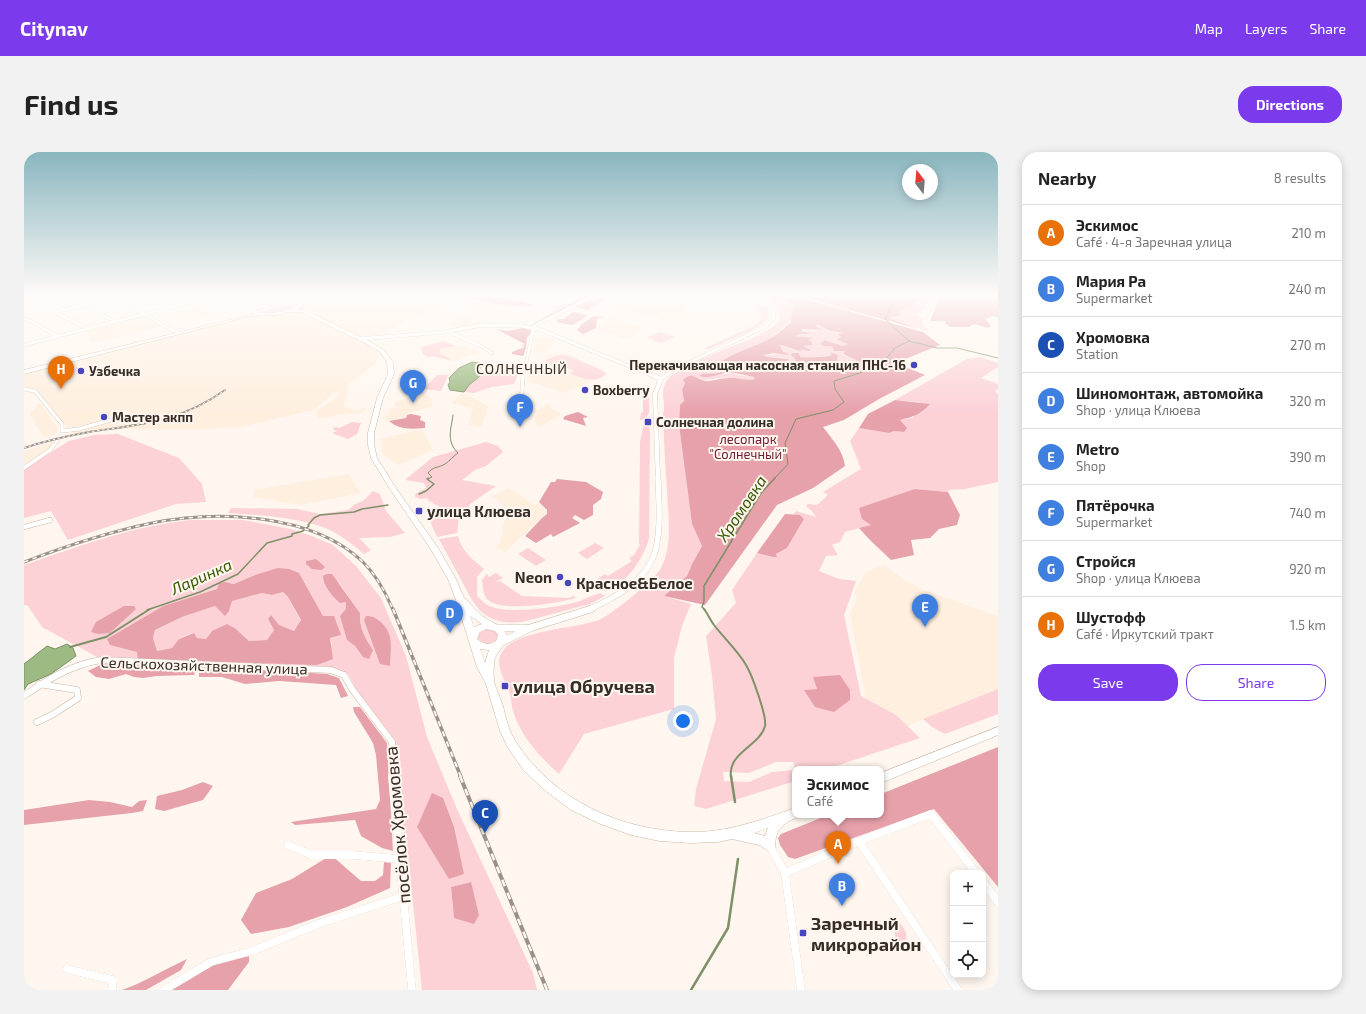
<!DOCTYPE html>
<meta charset="utf-8">
<style>
:root{--surface:#fff;--page:#f2f2f2;--text:#222;--muted:#767676;--line:#e0e0e0;--accent:#7c3aed}
body{margin:0;font-family:"Exo 2",sans-serif;background:var(--page);color:var(--text)}
.controls{position:absolute;right:12px;bottom:12px;display:grid;overflow:hidden;border-radius:8px;box-shadow:0 2px 10px #0003}
.controls button{width:36px;height:36px;display:grid;place-items:center;padding:0;border:0;border-bottom:1px solid var(--line);background:var(--surface);color:var(--text);font:20px sans-serif}
.compass{position:absolute;left:878px;top:12px;width:36px;height:36px;border-radius:50%;background:var(--surface);box-shadow:0 2px 10px #0003;rotate:344deg}
.you{position:absolute;left:659px;top:569px;width:14px;height:14px;margin:-10px;border:3px solid #fff;border-radius:50%;background:#1a73e8;box-shadow:0 0 0 6px #1a73e833}
.badge{display:grid;place-items:center;width:26px;height:26px;border-radius:50%;background:var(--accent);color:#fff;font-size:13px;font-weight:700}
.pin{position:absolute;translate:-50% -33px;filter:drop-shadow(0 1px 2px #0008)}
.pin::after{content:'';position:absolute;top:21px;width:14px;height:12px;background:inherit;clip-path:polygon(0 0,100% 0,50% 100%)}
.popup{position:absolute;left:768px;top:614px;width:92px;height:52px;box-sizing:border-box;display:grid;place-content:center;border-radius:8px;background:var(--surface);filter:drop-shadow(0 1px 3px #0005);font-size:13px;white-space:nowrap;color:var(--muted)}
.popup b{font-size:15px;color:var(--text)}
.popup::after{content:'';position:absolute;left:50%;top:100%;margin-left:-8px;border:8px solid transparent;border-top-color:var(--surface)}
.list{margin:0;padding:0;list-style:none}
h2{display:flex;justify-content:space-between;align-items:center;height:52px;margin:0;padding:0 16px;font-size:17px}
h2 small{font-size:13px;font-weight:400;color:var(--muted)}
.list li{display:grid;grid-template-columns:26px 1fr auto;gap:12px;align-items:center;box-sizing:border-box;height:56px;padding:0 16px;border-top:1px solid var(--line)}
.list b{display:block;font-size:15px;white-space:nowrap}
.list p{margin:0;font-size:13px;white-space:nowrap;color:var(--muted)}
.list em{font-size:13px;font-style:normal;color:var(--muted)}
.actions{display:flex;gap:8px;padding:12px 16px}
.actions a{flex:1;padding:9px 0;border:1px solid var(--accent);border-radius:16px;text-align:center;font-size:14px;color:var(--accent)}
.actions .main{background:var(--accent);color:#fff}
.icon{flex:none;width:22px;height:22px;fill:none;stroke:currentColor;stroke-width:2;stroke-linecap:round;stroke-linejoin:round}
.map{position:relative;flex:none;width:974px;height:838px;overflow:hidden;border-radius:16px}
header{display:flex;align-items:center;gap:24px;box-sizing:border-box;height:56px;padding:0 20px;background:var(--accent);color:#fff}
header strong{font-size:19px}
nav{display:flex;gap:22px;margin-inline-start:auto;font-size:14px}
.intro{display:flex;align-items:center;justify-content:space-between;box-sizing:border-box;height:96px;padding:0 24px}
h1{margin:0;font-size:28px}
.button{padding:10px 18px;border-radius:16px;background:var(--accent);color:#fff;font-size:14px;font-weight:700}
main{display:flex;gap:24px;padding:0 24px}
aside{flex:1;background:var(--surface);border-radius:16px;box-shadow:0 2px 10px #0003}
.map>svg:first-child{display:block}
.built{fill:#feefdf}
.green{fill:#fcd2d7;fill-rule:evenodd}
.forest{fill:#e7a1ab;fill-rule:evenodd}
.water{fill:#9cba82;stroke:#7d9066}
.lines{fill:none;stroke-linecap:round;stroke-linejoin:round}
.stream-far3{stroke:#7d9066;stroke-width:1}
.stream-far2{stroke:#7d9066;stroke-width:1.5}
.stream-far1{stroke:#7d9066;stroke-width:2}
.stream{stroke:#7d9066;stroke-width:2.5}
.minor-far4-casing{stroke:#cab7a3;stroke-width:3.5}
.minor-far3-casing{stroke:#cab7a3;stroke-width:4}
.minor-far2-casing{stroke:#cab7a3;stroke-width:5.5}
.minor-far1-casing{stroke:#cab7a3;stroke-width:7}
.minor-casing{stroke:#cab7a3;stroke-width:8}
.tertiary-far3-casing{stroke:#cab7a3;stroke-width:4}
.tertiary-far2-casing{stroke:#cab7a3;stroke-width:5}
.tertiary-far1-casing{stroke:#cab7a3;stroke-width:6}
.tertiary-casing{stroke:#cab7a3;stroke-width:8}
.primary-casing{stroke:#cab7a3;stroke-width:1}
.minor-far4{stroke:#fff;stroke-width:3}
.minor-far3{stroke:#fff;stroke-width:3.5}
.minor-far2{stroke:#fff;stroke-width:4.5}
.minor-far1{stroke:#fff;stroke-width:6}
.minor{stroke:#fff;stroke-width:8}
.tertiary-far3{stroke:#fff;stroke-width:3.5}
.tertiary-far2{stroke:#fff;stroke-width:4.5}
.tertiary-far1{stroke:#fff;stroke-width:5.5}
.tertiary{stroke:#fff;stroke-width:7}
.primary{fill:#fff;fill-rule:evenodd}
.rail-far3-casing{stroke:#99928a;stroke-width:2}
.rail-far2-casing{stroke:#99928a;stroke-width:3}
.rail-far1-casing{stroke:#99928a;stroke-width:3.5}
.rail-casing{stroke:#99928a;stroke-width:4}
.rail-far3{stroke:#fff7ef;stroke-width:1;stroke-dasharray:2.5;stroke-linecap:butt}
.rail-far2{stroke:#fff7ef;stroke-width:1.5;stroke-dasharray:4.5;stroke-linecap:butt}
.rail-far1{stroke:#fff7ef;stroke-width:2;stroke-dasharray:5.5;stroke-linecap:butt}
.rail{stroke:#fff7ef;stroke-width:2.5;stroke-dasharray:7;stroke-linecap:butt}
.poi-dot{fill:#4945bb;stroke:#fff7ef;stroke-width:1.5}
.labels{text-anchor:middle;dominant-baseline:central;stroke-width:4;stroke-linejoin:round;paint-order:stroke}
.far-poi-label{font-size:13px;font-weight:bold;fill:#352e26;stroke:#fff7ef;text-anchor:start}
.far-park-label{font-size:13px;fill:#722035;stroke:#fff7ef}
.far-quarter-label{font-size:14px;letter-spacing:1px;fill:#352e26;stroke:#fff7ef}
.poi-label{font-size:15px;font-weight:bold;fill:#352e26;stroke:#fff7ef;text-anchor:start}
.street-label{font-size:15px;fill:#352e26;stroke:#fff7ef}
.water-label{font-size:16px;font-style:italic;fill:#345700;stroke:#fff7ef}
.near-poi-label{font-size:18px;font-weight:bold;fill:#352e26;stroke:#fff7ef;text-anchor:start}
.near-street-label{font-size:18px;fill:#352e26;stroke:#fff7ef}
</style>
<header>
<strong>Citynav</strong>
<nav><a>Map</a><a>Layers</a><a>Share</a></nav>
</header>
<div class="intro"><h1>Find us</h1><a class="button">Directions</a></div>
<main>
<div class="map">
<svg width="974" height="838" viewBox="0 0 974 838">
<rect width="100%" height="100%" fill="#fff7ef"/>
<g class="built">
<path d="M303,144H439L476,153L469,159L463,160L451,158L446,153L421,148L415,158L413,159L406,158L383,168L357,183V185L337,186L287,162L289,161L284,157H278L281,150Z"/>
<path d="M600,144H642L668,149L648,169L634,167L637,165L630,164V163L622,162L618,163L594,157L596,155L590,154Z"/>
<path d="M173,155L185,163L160,169L148,161Z"/>
<path d="M266,159L275,160L341,192L354,200L352,202H356L352,211L325,232L320,254L332,259L342,255L341,259L332,262L322,261L296,267L290,260L307,250L315,242L313,239L289,258L216,275L171,278L88,277L49,282L23,252L13,238L0,236V222L227,164L253,163Z"/>
<path d="M441,161L450,163L443,167L448,169V173L436,176L423,171L445,163Z"/>
<path d="M119,163L135,175L69,191L64,187L68,185L62,178Z"/>
<path d="M584,167H590L625,178L601,187L572,177L580,173Z"/>
<path d="M511,186L531,187L522,200L517,201L509,200Z"/>
<path d="M419,189L429,194H440L455,201L428,209L409,205L405,206L398,202L397,195Z"/>
<path d="M541,201L549,202L546,203L579,218L582,222L581,224L540,241L503,229V222L506,217L516,213L522,203Z"/>
<path d="M399,240L409,248L408,254L384,262L382,266L361,269L362,262H365L366,256L373,255L371,253V250Z"/>
<path d="M437,242H443L464,255L457,275L444,273L449,256L427,251Z"/>
<path d="M14,252H17L33,276H35L32,282L20,286L13,274L11,275V269L6,262L7,260L11,257Z"/>
<path d="M523,252L527,254L526,256L538,262L515,275L513,273L510,265L514,262L511,260Z"/>
<path d="M398,277L409,298L375,313L359,302L357,287Z"/>
<path d="M26,291H29L26,296L0,315V299Z"/>
<path d="M325,322L337,341L277,353L230,345V338Z"/>
<path d="M485,336L511,353L514,350L522,358L523,361L481,400L471,395L476,390L483,357L468,344Z"/>
<path d="M860,413L879,427L900,438L974,464V537L883,574L872,563L842,547L826,462L833,447L830,441L842,420Z"/>
</g>
<g class="green">
<path d="M559,144H567L520,168H517L520,166L519,165L531,158L532,155Z"/>
<path d="M899,144H910L900,153L905,155L900,156L897,160L891,162L899,167V174L906,180L864,166L876,163V159L884,156Z"/>
<path d="M747,147L763,148L770,153L767,169L745,187L711,202L695,211L696,221L679,222H701L705,220L714,223L730,225L732,227L726,229L705,225L679,228L676,226L661,231L658,238L660,249L656,253L655,273L668,372L678,394L668,412L663,424L640,444L667,452L658,474L650,506V557L560,582L535,622C516,605 497,585 489,559C487,554 488,548 486,542C482,531 472,515 476,504C484,478 552,477 575,468C588,462 631,428 637,416C649,393 644,362 643,338C641,313 640,287 639,262C643,250 634,240 644,227C659,211 713,194 735,183C741,179 748,177 753,171C760,163 752,153 747,147Z"/>
<path d="M269,151L274,153C266,159 252,162 242,161L240,159L261,152Z"/>
<path d="M729,154H743L745,165L740,171L731,177L683,198L681,196L728,175L739,166L732,156Z"/>
<path d="M791,173L802,176L807,179L820,182H815L817,185L814,188L825,192L819,194L800,188L796,192L808,194L810,199H822L819,203L832,208L834,211H823V213L818,212L808,203L781,206L768,204L773,209V211H758L765,206L744,205L739,202L749,203L751,201L756,202L759,200L756,193H763L767,197L773,199L774,197H786L779,194L782,193L783,188L790,186L770,184L776,182H789L778,178L777,177L790,179L797,178Z"/>
<path d="M637,180L651,185L637,191L623,185Z"/>
<path d="M419,189L432,194L415,197L417,202L427,207C420,209 413,203 406,205L399,202L397,195Z"/>
<path d="M534,203L545,204L579,219L582,222C572,232 556,226 545,221L550,219L533,211L527,213L522,210V208Z"/>
<path d="M956,205L974,211V215L957,226L974,232V237L971,239L974,242V330L941,337L925,338L924,340L891,337L847,373L821,380L816,390L808,393L814,403L802,404L795,419L815,427L832,429L820,463L837,544L872,563L896,586L803,617H772L769,610H752L725,621L699,620L700,629L725,630L748,620L771,618V629L682,657L670,654L672,637L692,567L688,524L682,484L712,451L708,438L733,401L749,405L753,404L752,402L763,396L780,367L776,363H769L772,359L792,365L788,359L782,354L784,352L793,353L804,343L799,340L837,317L826,289L835,276L865,281L870,279L880,280L875,268L889,266L896,250L871,248L943,207ZM790,525L810,560L780,538L793,537Z"/>
<path d="M484,217L495,220L490,232L468,235L450,241L440,240L446,232L454,226L456,219L465,218L467,220H475Z"/>
<path d="M413,223H424L417,239L399,237Z"/>
<path d="M623,242L625,243V260L622,267L616,268L617,261L619,260V244L617,243Z"/>
<path d="M618,269H624L626,278L625,387C618,409 605,426 586,439L578,438L568,431L581,422L584,424L608,409L605,406L610,403L616,393L615,392L616,290L620,270Z"/>
<path d="M328,270L337,271L333,282L324,287L310,282L309,280L313,279L309,277L311,275L315,276Z"/>
<path d="M94,282L155,306L178,332L182,350L152,352L44,388L27,359L0,366V317L45,289L70,283Z"/>
<path d="M462,290L474,294L479,300L462,314L451,318L438,328L472,334L446,352L442,360H438L435,365L433,381L413,385L406,369L418,356L405,349L403,346L397,347L391,345V342L402,336L400,331L381,328L409,305Z"/>
<path d="M349,339L356,342L362,359L381,381L366,385L335,386L347,398L340,402C327,391 313,380 296,374C266,365 234,363 204,361L207,356L273,357L296,362L324,358L331,352L339,349Z"/>
<path d="M167,368H219L267,377L288,384L309,393L332,414L357,446L382,504L403,585L433,657L509,821L513,838H398L383,694L376,661L371,588L332,537L325,523L311,516L75,506L18,475L4,454L0,453V413C56,394 108,374 167,368ZM275,421L299,464L317,483L306,486L308,493L212,510L115,507L113,500L84,487L139,454L193,437L201,430L210,432L231,423ZM314,429L336,461C335,476 341,486 349,498L339,505L331,494L323,488L322,450ZM446,730L455,763L430,766L427,735Z"/>
<path d="M434,384C437,398 449,408 460,417L453,425V444C458,449 462,453 468,455C487,462 537,455 556,449C563,446 569,443 576,441L581,444L566,452L498,470C476,472 460,468 448,448L415,387Z"/>
<path d="M571,391L580,396L563,407L554,401Z"/>
<path d="M504,396L522,408L512,414L494,402Z"/>
<path d="M472,421L479,426L471,430L476,429L498,444L544,446L550,444L552,446C534,451 474,462 462,446C459,441 459,434 458,428L463,422L465,425Z"/>
<path d="M259,440L264,445L277,469L270,479L254,473L247,463L244,467L250,478L243,488L225,489L212,477L188,479L182,487L173,486L169,481L156,486L148,496L133,499L129,486L131,478L158,465L191,454L205,459L207,449L238,441L248,443Z"/>
<path d="M463,476L470,477L474,481L473,488L464,492L455,489L453,484L456,479Z"/>
<path d="M974,537V562L921,582L908,575L899,567Z"/>
<path d="M866,765C875,769 885,778 882,789L880,792L874,794Z"/>
</g>
<g class="forest">
<path d="M442,144C465,144 487,145 509,153C498,157 452,150 442,144Z"/>
<path d="M758,144H770L899,180L916,193L871,211L901,223L855,247L820,268L799,275C808,287 819,298 821,314L789,336L753,353L681,453L640,444L663,424L668,412L678,394L668,372L655,273L656,253L660,249L658,238L661,231L659,228C667,220 670,225 678,228C685,231 696,226 703,226C713,225 722,230 731,227L730,225C726,224 707,220 704,220C694,222 687,227 675,224L679,222L696,221L693,215C698,204 733,194 745,187C753,183 760,176 767,170L769,153L763,148L747,147L745,145ZM794,173L807,179L819,181L814,182L817,185L813,188L824,192L819,194L800,188L796,192L800,194H808L810,199H822L819,202L832,208L834,211H823V213L818,212L813,208L814,203L806,200L808,203C802,205 781,206 776,205L775,201H768L767,203L771,207L773,211H759L765,207L744,205L739,203L751,201L764,203L765,202L759,200L756,193C764,193 769,199 778,199L775,197L784,199L787,198L779,194L788,193L787,189L784,188L790,186L771,184L776,182H789L778,179V177L798,178L792,174Z"/>
<path d="M776,144H899L884,156L876,159L877,163L865,166L894,177Z"/>
<path d="M916,144H974V165L969,164L961,167L967,174L964,176L950,172L945,175H926L922,172L921,169H906Z"/>
<path d="M575,146L581,148L564,158L551,155L564,148L571,149Z"/>
<path d="M549,160L564,163L549,173L532,170L534,167H540Z"/>
<path d="M570,164L582,165L573,167L572,176L559,182L553,178L558,172Z"/>
<path d="M499,176L507,178L506,182L503,185L502,196L499,204L488,202V200L501,195L498,194L501,192L472,177L484,179Z"/>
<path d="M871,248L906,252C897,262 889,265 876,268L883,276L880,280L870,279L865,281L835,276L844,262Z"/>
<path d="M554,260L564,265L559,266L562,274L539,267L541,264Z"/>
<path d="M387,262L397,264L396,268L401,270V276C387,277 375,278 365,269L382,266L383,263Z"/>
<path d="M533,327L562,330L579,340L577,347L569,353V363L560,368L551,363L548,366L556,371L529,385L527,382L512,391L501,384L518,366L523,362V358L515,350L527,330H531Z"/>
<path d="M891,337L924,340L936,363L933,373L915,377L906,386L887,388L890,403L867,408C856,397 845,388 835,376L847,373L838,367L835,356Z"/>
<path d="M761,362L776,363L780,367L763,396L752,402L753,405H749L733,401Z"/>
<path d="M292,407L301,415L298,418L288,417L282,412V409Z"/>
<path d="M254,416L265,417L275,421L299,464H310L317,483L306,486L309,507L293,513L114,507L113,500L86,493L83,487L139,454L193,437L195,431L201,430L210,432L231,423ZM259,440L264,445L277,468L270,479L255,473L247,463L244,467L250,478L243,488L225,489L212,477L203,472L188,479L182,487L173,486L170,481L155,487L148,496L133,499L129,486L131,478L158,465L191,454L201,464L205,459L208,449L238,441L248,443Z"/>
<path d="M303,422H308L336,461C335,476 341,486 349,498L345,507L339,505L331,494L323,488L316,464L322,457V450L316,451C309,445 299,434 299,424Z"/>
<path d="M100,454H110L112,457L86,481L74,482L67,480L72,470Z"/>
<path d="M342,464C353,463 364,475 366,485C368,494 366,505 366,514L356,512L340,468Z"/>
<path d="M85,511L174,515L170,523L133,524L119,526L110,525L102,522L85,527L72,525L64,519L78,512Z"/>
<path d="M175,517H220L303,522L315,526L324,544L317,546L312,533L255,529L221,532L198,525H175Z"/>
<path d="M816,523L826,538V548L810,560L791,555L780,538L793,537L789,525Z"/>
<path d="M329,555H336L363,591L369,699L358,696L337,684L331,668L271,673L267,670L352,657L356,648L352,603L349,591L330,560Z"/>
<path d="M974,595V735L910,657L771,707L764,705L756,693L754,686L757,682L804,663H857V642Z"/>
<path d="M179,630L189,634L179,648L140,659L131,657L133,644L158,638Z"/>
<path d="M408,641L419,646L430,675L440,722L425,727L393,675Z"/>
<path d="M65,648L86,650L108,655L115,649L123,648L119,659L108,661L0,673V658Z"/>
<path d="M307,703L337,729H351L359,723L360,710L367,711L366,736L323,755L265,775L227,782L217,768L232,741L268,727Z"/>
<path d="M447,730L455,763L450,772L430,766L427,735Z"/>
<path d="M225,804V810L204,838H146L177,819L196,810Z"/>
<path d="M163,807L157,818L122,838H98C121,830 141,817 163,807Z"/>
</g>
<g class="water">
<path d="M448,210L456,211L457,213L455,220L457,222L454,226L446,232L440,240L426,238L424,233L426,230L425,226L435,216Z"/>
<path d="M43,492L49,496L52,504L27,522L4,532L0,538V512L23,494L31,497Z"/>
</g>
<g class="lines">
<g class="stream-far3">
<path d="M509,173L563,144"/>
<path d="M885,189L913,196H933L974,206"/>
<path d="M404,327L408,325L404,321C409,314 415,316 421,312C426,309 429,304 434,301C422,289 427,278 429,263"/>
<path d="M750,327L764,312L761,291L772,267L809,258L820,250L811,237L810,229L836,221L859,210L871,196L885,189L861,167L872,146L875,144"/>
</g>
<g class="stream-far2">
<path d="M395,342L402,339L410,332L403,327L404,326"/>
<path d="M123,458L176,440L214,422L243,391L268,384V382L279,379L285,374L284,373L290,366L296,363L330,360L338,357L364,353"/>
<path d="M681,458L678,455L680,449V434L737,341L751,326"/>
</g>
<g class="stream-far1">
<path d="M680,457C684,462 686,468 690,473C700,486 714,499 722,513C728,523 743,564 741,574C736,594 703,601 707,625"/>
<path d="M46,495L82,485L126,457"/>
</g>
<g class="stream">
<path d="M707,624L711,650"/>
<path d="M667,838L704,776L714,707"/>
</g>
<g class="minor-far4-casing">
<g id="minor-far4">
<path d="M118,144L145,155"/>
<path d="M151,144L159,147"/>
<path d="M124,146L133,144"/>
<path d="M88,147L120,161L138,173L156,181"/>
<path d="M59,153L90,169"/>
<path d="M30,160L99,144"/>
<path d="M30,160L62,176"/>
<path d="M0,167L5,168L33,184"/>
<path d="M424,180L455,193L468,201"/>
<path d="M0,193L191,144"/>
<path d="M499,225L510,174L569,144"/>
<path d="M640,225L653,216L741,175L750,166L748,154"/>
</g>
</g>
<g class="minor-far3-casing">
<g id="minor-far3">
<path d="M637,227L641,224"/>
<path d="M0,237L11,239L38,272V279L55,277L86,268"/>
<path d="M496,268L499,224"/>
<path d="M0,316L26,298L33,289"/>
</g>
</g>
<g class="minor-far2-casing">
<path id="minor-far2" d="M0,375L26,368"/>
</g>
<g class="minor-far1-casing">
<g id="minor-far1">
<path d="M0,544C24,527 47,513 77,508L307,518L320,523L328,537L368,590L369,625"/>
<path d="M13,570L28,563L54,546L53,538L15,532"/>
</g>
</g>
<g class="minor-casing">
<g id="minor">
<path d="M368,624L388,838"/>
<path d="M835,689L934,838"/>
<path d="M264,693L288,703H329L375,707"/>
<path d="M746,694L761,721L777,838"/>
<path d="M761,721L835,689L907,662L952,721"/>
<path d="M959,730L974,750"/>
<path d="M43,817L89,828L88,838"/>
<path d="M140,838L187,810L228,799L294,772L380,744"/>
</g>
</g>
<g class="tertiary-far3-casing">
<g id="tertiary-far3">
<path d="M236,144L253,153"/>
<path d="M0,145L5,144"/>
<path d="M336,187L420,180L458,173L498,174L515,177L632,225"/>
</g>
</g>
<g class="tertiary-far2-casing">
<path id="tertiary-far2" d="M630,224L637,227L631,242L634,327"/>
</g>
<g class="tertiary-far1-casing">
<path id="tertiary-far1" d="M564,458C588,447 616,433 628,408C638,387 635,350 634,326"/>
</g>
<g class="tertiary-casing">
<g id="tertiary">
<path d="M474,476H502"/>
<path d="M476,491L506,476L567,457"/>
</g>
</g>
<g class="primary-casing">
<g id="primary">
<path d="M296,144H303L280,151L276,157L273,158H280L347,190L360,198L369,210L370,222L359,246L350,281V293L353,306L372,336L414,396L432,427L440,446L442,447C452,459 462,469 477,474L483,483C482,487 481,491 479,494C475,500 471,503 470,510C470,515 469,523 470,528C470,533 477,547 479,554C482,566 485,580 492,590C529,648 598,679 665,680C702,681 737,668 771,656V663H776L775,665C765,668 755,674 752,685C751,690 752,694 750,698L746,700L735,693L708,687L694,690L666,691L636,689L607,683L574,671L547,658L523,640L501,620L484,596L476,579L462,532L453,515L432,448L424,427L406,396L366,337L347,306L344,293V281L353,246L364,222L363,210L356,200L343,192L277,160H264L253,163L226,164L0,222V218L230,162V160L253,152L284,147ZM277,150C267,161 249,161 235,161L254,154ZM446,464L458,472L450,475ZM462,477L471,479L474,483L472,489C465,494 459,492 453,487L456,480ZM456,497L465,498L461,511ZM744,676L741,684L730,681Z"/>
<path d="M974,575V583L857,631V621Z"/>
</g>
</g>
<use href="#minor-far4" class="minor-far4"/>
<use href="#minor-far3" class="minor-far3"/>
<use href="#minor-far2" class="minor-far2"/>
<use href="#minor-far1" class="minor-far1"/>
<use href="#minor" class="minor"/>
<use href="#tertiary-far3" class="tertiary-far3"/>
<use href="#tertiary-far2" class="tertiary-far2"/>
<use href="#tertiary-far1" class="tertiary-far1"/>
<use href="#tertiary" class="tertiary"/>
<use href="#primary" class="primary"/>
<g class="rail-far3-casing">
<path id="rail-far3" d="M0,296C21,289 43,284 65,280C118,272 156,270 201,238"/>
</g>
<g class="rail-far2-casing">
<path id="rail-far2" d="M0,410C42,394 84,380 128,371C193,358 288,361 339,410C352,423 362,441 369,458"/>
</g>
<g class="rail-far1-casing">
<path id="rail-far1" d="M369,457L437,625"/>
</g>
<g class="rail-casing">
<path id="rail" d="M436,624L523,838"/>
</g>
<use href="#rail-far3" class="rail-far3"/>
<use href="#rail-far2" class="rail-far2"/>
<use href="#rail-far1" class="rail-far1"/>
<use href="#rail" class="rail"/>
</g>
<linearGradient id="sky" x2="0" y2="1"><stop stop-color="#89b6bf"/><stop offset="0.55" stop-color="#fffbf8"/><stop offset="1" stop-color="#fffbf8" stop-opacity="0"/></linearGradient>
<rect width="974" height="261" fill="url(#sky)"/>
<g class="poi-dot">
<circle cx="890" cy="213" r="4"/>
<circle cx="57" cy="219" r="4"/>
<circle cx="561" cy="238" r="4"/>
<circle cx="80" cy="265" r="4"/>
<rect x="620" y="266" width="8" height="8" rx="2"/>
<rect x="391" y="355" width="8" height="8" rx="2"/>
<circle cx="536" cy="425" r="4"/>
<circle cx="544" cy="431" r="4"/>
<rect x="477" y="530" width="8" height="8" rx="2"/>
<rect x="775" y="777" width="8" height="8" rx="2"/>
</g>
<g class="labels">
<g class="far-poi-label">
<text x="882" y="213" text-anchor="end">Перекачивающая насосная станция ПНС-16</text>
<text x="65" y="219">Узбечка</text>
<text x="569" y="238">Boxberry</text>
<text x="88" y="265">Мастер акпп</text>
<text x="632" y="270">Солнечная долина</text>
</g>
<g class="far-park-label">
<text x="724" y="287">лесопарк<tspan x="724" dy="15">"Солнечный"</tspan></text>
</g>
<g class="far-quarter-label">
<text x="498" y="216">СОЛНЕЧНЫЙ</text>
</g>
<g class="poi-label">
<text x="403" y="359">улица Клюева</text>
<text x="528" y="425" text-anchor="end">Neon</text>
<text x="552" y="431">Красное&amp;Белое</text>
</g>
<g class="street-label">
<text transform="translate(180 513) rotate(2)">Сельскохозяйственная улица</text>
</g>
<g class="water-label">
<text transform="translate(717 356) rotate(-56)">Хромовка</text>
<text transform="translate(177 424) rotate(-24)">Ларинка</text>
</g>
<g class="near-poi-label">
<text x="489" y="534">улица Обручева</text>
<text x="787" y="771">Заречный<tspan x="787" dy="21">микрорайон</tspan></text>
</g>
<g class="near-street-label">
<text transform="translate(373 673) rotate(-95)">посёлок Хромовка</text>
</g>
</g>
</svg>
<div class="controls">
<button>+</button>
<button>−</button>
<button><svg class="icon" aria-label="locate" viewBox="0 0 24 24"><circle cx="12" cy="12" r="6"/><path d="M12 2v4M12 18v4M2 12h4M18 12h4"/></svg></button>
</div>
<svg class="compass" viewBox="-18 -18 36 36"><path d="M0-13l5 13h-10z" fill="#e53935"/><path d="M0 13l5-13h-10z" fill="#767676"/></svg>
<div class="you"></div>
<div class="pin badge" style="left:814px;top:712px;background:#e8710a">A</div>
<div class="popup"><b>Эскимос</b>Café</div>
<div class="pin badge" style="left:818px;top:754px;background:#3f7fe0">B</div>
<div class="pin badge" style="left:461px;top:681px;background:#1a4fb4">C</div>
<div class="pin badge" style="left:426px;top:481px;background:#3f7fe0">D</div>
<div class="pin badge" style="left:901px;top:475px;background:#3f7fe0">E</div>
<div class="pin badge" style="left:496px;top:275px;background:#3f7fe0">F</div>
<div class="pin badge" style="left:389px;top:251px;background:#3f7fe0">G</div>
<div class="pin badge" style="left:37px;top:237px;background:#e8710a">H</div>
</div>
<aside>
<h2>Nearby<small>8 results</small></h2>
<ul class="list">
<li><span class="badge" style="background:#e8710a">A</span><div><b>Эскимос</b><p>Café · 4-я Заречная улица</p></div><em>210 m</em></li>
<li><span class="badge" style="background:#3f7fe0">B</span><div><b>Мария Ра</b><p>Supermarket</p></div><em>240 m</em></li>
<li><span class="badge" style="background:#1a4fb4">C</span><div><b>Хромовка</b><p>Station</p></div><em>270 m</em></li>
<li><span class="badge" style="background:#3f7fe0">D</span><div><b>Шиномонтаж, автомойка</b><p>Shop · улица Клюева</p></div><em>320 m</em></li>
<li><span class="badge" style="background:#3f7fe0">E</span><div><b>Metro</b><p>Shop</p></div><em>390 m</em></li>
<li><span class="badge" style="background:#3f7fe0">F</span><div><b>Пятёрочка</b><p>Supermarket</p></div><em>740 m</em></li>
<li><span class="badge" style="background:#3f7fe0">G</span><div><b>Стройся</b><p>Shop · улица Клюева</p></div><em>920 m</em></li>
<li><span class="badge" style="background:#e8710a">H</span><div><b>Шустофф</b><p>Café · Иркутский тракт</p></div><em>1.5 km</em></li>
</ul>
<div class="actions"><a class="main">Save</a><a>Share</a></div>
</aside>
</main>
